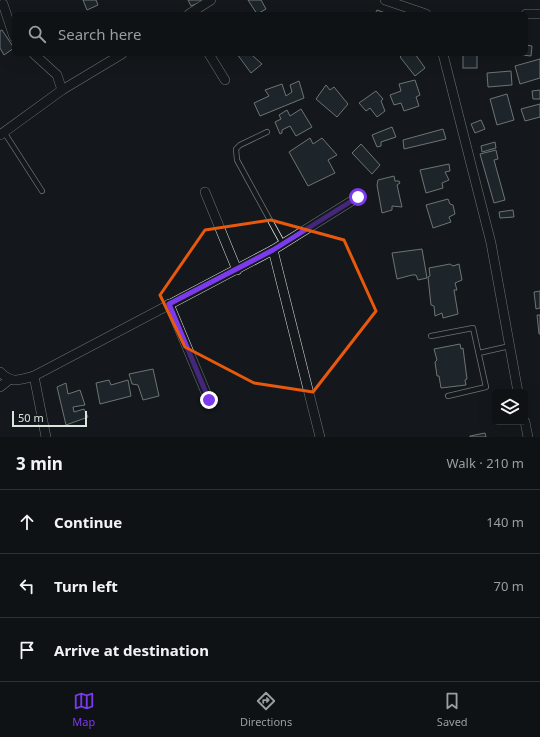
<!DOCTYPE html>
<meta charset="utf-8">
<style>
:root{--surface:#0f1215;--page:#181b1e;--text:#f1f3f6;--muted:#9b9ea0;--line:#2f3234;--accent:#7c3aed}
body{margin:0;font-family:"Noto Sans",sans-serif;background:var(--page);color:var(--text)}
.controls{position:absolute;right:12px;bottom:12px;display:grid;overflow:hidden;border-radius:6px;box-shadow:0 4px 16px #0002}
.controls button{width:36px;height:36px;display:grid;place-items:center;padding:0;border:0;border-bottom:1px solid var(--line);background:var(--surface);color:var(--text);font:20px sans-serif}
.scale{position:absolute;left:12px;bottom:10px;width:75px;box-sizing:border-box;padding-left:4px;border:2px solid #d8e6dc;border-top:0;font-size:11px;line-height:14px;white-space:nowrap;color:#d8e6dc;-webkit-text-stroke:3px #14181c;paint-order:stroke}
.stop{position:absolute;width:12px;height:12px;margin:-9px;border:3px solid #7c3aed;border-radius:50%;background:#fff}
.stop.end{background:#7c3aed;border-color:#fff;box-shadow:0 1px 4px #0008}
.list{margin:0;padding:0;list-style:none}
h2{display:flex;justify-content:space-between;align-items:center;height:52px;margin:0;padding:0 16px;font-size:17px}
h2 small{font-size:13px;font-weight:400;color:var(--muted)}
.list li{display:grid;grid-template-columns:26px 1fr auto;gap:12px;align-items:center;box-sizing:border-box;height:64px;padding:0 16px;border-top:1px solid var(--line)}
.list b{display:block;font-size:15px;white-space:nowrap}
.list em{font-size:13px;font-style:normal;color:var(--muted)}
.icon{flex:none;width:22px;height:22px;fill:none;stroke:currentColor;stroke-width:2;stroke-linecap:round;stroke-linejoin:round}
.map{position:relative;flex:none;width:540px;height:437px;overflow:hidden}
.search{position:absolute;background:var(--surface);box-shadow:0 4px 16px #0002;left:12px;right:12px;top:12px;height:44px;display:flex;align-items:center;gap:10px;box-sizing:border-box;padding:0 14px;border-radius:6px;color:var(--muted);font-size:15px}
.sheet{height:244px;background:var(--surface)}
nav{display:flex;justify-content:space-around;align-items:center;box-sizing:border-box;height:56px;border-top:1px solid var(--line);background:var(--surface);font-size:11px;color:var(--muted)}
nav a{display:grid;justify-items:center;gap:2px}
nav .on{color:var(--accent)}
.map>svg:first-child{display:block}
.building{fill:#2c363c;stroke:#d8e6dc}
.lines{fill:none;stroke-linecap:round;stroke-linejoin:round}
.service-casing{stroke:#d8e6dc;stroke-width:6}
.minor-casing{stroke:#d8e6dc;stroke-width:10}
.service{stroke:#14181c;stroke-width:4.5}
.minor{stroke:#14181c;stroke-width:9}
.route{stroke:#7c3aed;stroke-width:5}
.marked{fill:none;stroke:#e8590c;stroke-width:3;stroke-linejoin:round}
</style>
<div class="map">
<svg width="540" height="437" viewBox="0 0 540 437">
<rect width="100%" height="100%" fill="#14181c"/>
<g class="building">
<path d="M83,0H96L98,5L87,10Z"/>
<path d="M188,0H206L191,6Z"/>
<path d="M248,0H261L266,9L257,14Z"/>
<path d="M377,10L388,14H375Z"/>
<path d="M2,30L14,48L4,55L0,48V31Z"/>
<path d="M526,45L532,46L531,56L513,54H526Z"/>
<path d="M237,54H255L253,56L262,64L251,73Z"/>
<path d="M403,54H415L425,68L415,76L400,57Z"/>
<rect x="463" y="54" width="14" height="14"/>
<path d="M540,59V78L520,84L515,66Z"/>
<path d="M511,71L512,85L488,87L487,73Z"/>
<path d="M415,80L420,95L416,97L419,106L404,111L401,103L394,105L390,95L401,91L399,84Z"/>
<path d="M299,81L304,98L260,116L254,103L269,96L265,90L282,84L286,96L292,92L290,85Z"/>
<path d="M326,85L330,90L334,87L348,104L337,117L316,99Z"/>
<path d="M540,90V99H533L532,91Z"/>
<path d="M376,91L383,99L381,101L385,111L377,117L370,108L366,111L359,103Z"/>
<path d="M507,94L514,120L497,125L490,99Z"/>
<path d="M540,104V117L525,121L521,109Z"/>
<path d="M301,109L312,127L296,136L290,126L282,130V133L280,134L275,122L281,119L279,115L287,110L290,116Z"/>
<path d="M481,120L485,129L475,133L471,124Z"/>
<path d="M392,127L396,137L381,142V146L377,147L372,135Z"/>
<path d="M443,129L446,139L404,149L403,140Z"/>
<path d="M310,138L313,144L322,138L337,155L328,160L335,173L308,186L289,152Z"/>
<path d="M495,142L496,148L482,152L481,146Z"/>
<path d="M361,144L380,165L372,174L352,153Z"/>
<path d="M496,150L498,159L494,160L505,200L494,203L480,154Z"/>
<path d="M449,164L450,171L445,172L449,180L442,183L443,188L426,193L420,170Z"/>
<path d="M394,176L395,181H399L400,183L397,185L402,207L392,206V210L382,213L377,185L378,180Z"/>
<path d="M448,199L450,204L453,205L455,214L449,217L451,222L433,228L426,205Z"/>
<path d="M513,210L514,217L500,218L499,212Z"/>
<path d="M422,249L427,278L418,280L416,275H412L397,279L392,253Z"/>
<path d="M450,264L453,266L459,264L462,280L455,283L457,290H454L458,314L443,318L442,313L435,316L434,306L431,305L428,277L430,276L429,268Z"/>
<path d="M540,291V308L536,309L534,292Z"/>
<path d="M537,315H540V334H539Z"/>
<path d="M460,344L461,349L463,348L467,379L465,380L466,385L441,388L439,376H437L435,362L437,360L434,349Z"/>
<path d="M153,369L159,396L143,400L138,385L132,384L129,374Z"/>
<path d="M109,380L111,385L128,380L131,396L100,404L96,383Z"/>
<path d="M66,383L68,394L80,390L85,405L73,407L74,412L84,409L88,417L66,425L57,387Z"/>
<path d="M485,433L486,437H470V436Z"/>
</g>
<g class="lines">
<g class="service-casing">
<g id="service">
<path d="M4,132L42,191"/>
<path d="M267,132L240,145L236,149L237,160L283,244"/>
<path d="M431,336L473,328L486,387L448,396"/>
<path d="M479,353L510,346"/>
</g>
</g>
<g class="minor-casing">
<g id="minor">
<path d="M385,0L426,14"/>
<path d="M3,4L14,37"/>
<path d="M189,14L211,0"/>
<path d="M526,14H540"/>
<path d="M34,54L57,75L62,90"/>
<path d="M209,54L225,80"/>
<path d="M443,54L491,243L518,392"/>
<path d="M0,135L62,90L122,54"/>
<path d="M205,192L237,270"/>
<path d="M273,250L320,437"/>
<path d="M169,304L209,400"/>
<path d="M0,372C12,384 19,380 34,376L273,250L358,197"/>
<path d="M34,376L46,437"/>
<path d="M0,387L9,380"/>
<path d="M525,422L528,437"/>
</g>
</g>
<use href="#service" class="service"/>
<use href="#minor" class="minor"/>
</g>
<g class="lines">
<path class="route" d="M209,400L169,304L273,250L358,197"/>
</g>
<path d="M0 0H540V437H0ZM271,220L344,240L376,311L313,392L254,383L185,347L160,295L205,230Z" fill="#14181c" fill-opacity=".55" fill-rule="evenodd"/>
<path class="marked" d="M271,220L344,240L376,311L313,392L254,383L185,347L160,295L205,230Z"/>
</svg>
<div class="controls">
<button><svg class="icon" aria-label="layers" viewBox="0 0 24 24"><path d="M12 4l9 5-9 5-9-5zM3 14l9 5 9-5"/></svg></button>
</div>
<div class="scale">50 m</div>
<div class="stop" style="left:358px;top:197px"></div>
<div class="stop end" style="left:209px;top:400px"></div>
<div class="search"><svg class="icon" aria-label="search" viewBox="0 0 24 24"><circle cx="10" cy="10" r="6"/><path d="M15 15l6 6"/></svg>Search here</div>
</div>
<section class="sheet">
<h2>3 min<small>Walk · 210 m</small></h2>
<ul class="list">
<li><svg class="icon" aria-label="ahead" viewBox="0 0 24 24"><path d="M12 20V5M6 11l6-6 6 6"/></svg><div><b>Continue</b></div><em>140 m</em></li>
<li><svg class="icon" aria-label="left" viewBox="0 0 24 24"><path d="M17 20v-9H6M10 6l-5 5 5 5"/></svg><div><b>Turn left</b></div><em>70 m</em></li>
<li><svg class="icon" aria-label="arrive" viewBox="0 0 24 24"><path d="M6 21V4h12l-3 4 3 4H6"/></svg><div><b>Arrive at destination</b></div></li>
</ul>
</section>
<nav>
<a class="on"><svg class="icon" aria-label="map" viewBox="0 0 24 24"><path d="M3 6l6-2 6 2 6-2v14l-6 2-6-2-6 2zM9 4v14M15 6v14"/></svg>Map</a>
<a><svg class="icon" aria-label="directions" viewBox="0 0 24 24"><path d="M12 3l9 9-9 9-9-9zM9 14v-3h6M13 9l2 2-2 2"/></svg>Directions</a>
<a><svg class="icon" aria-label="saved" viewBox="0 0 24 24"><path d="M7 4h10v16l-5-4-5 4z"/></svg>Saved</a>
</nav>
